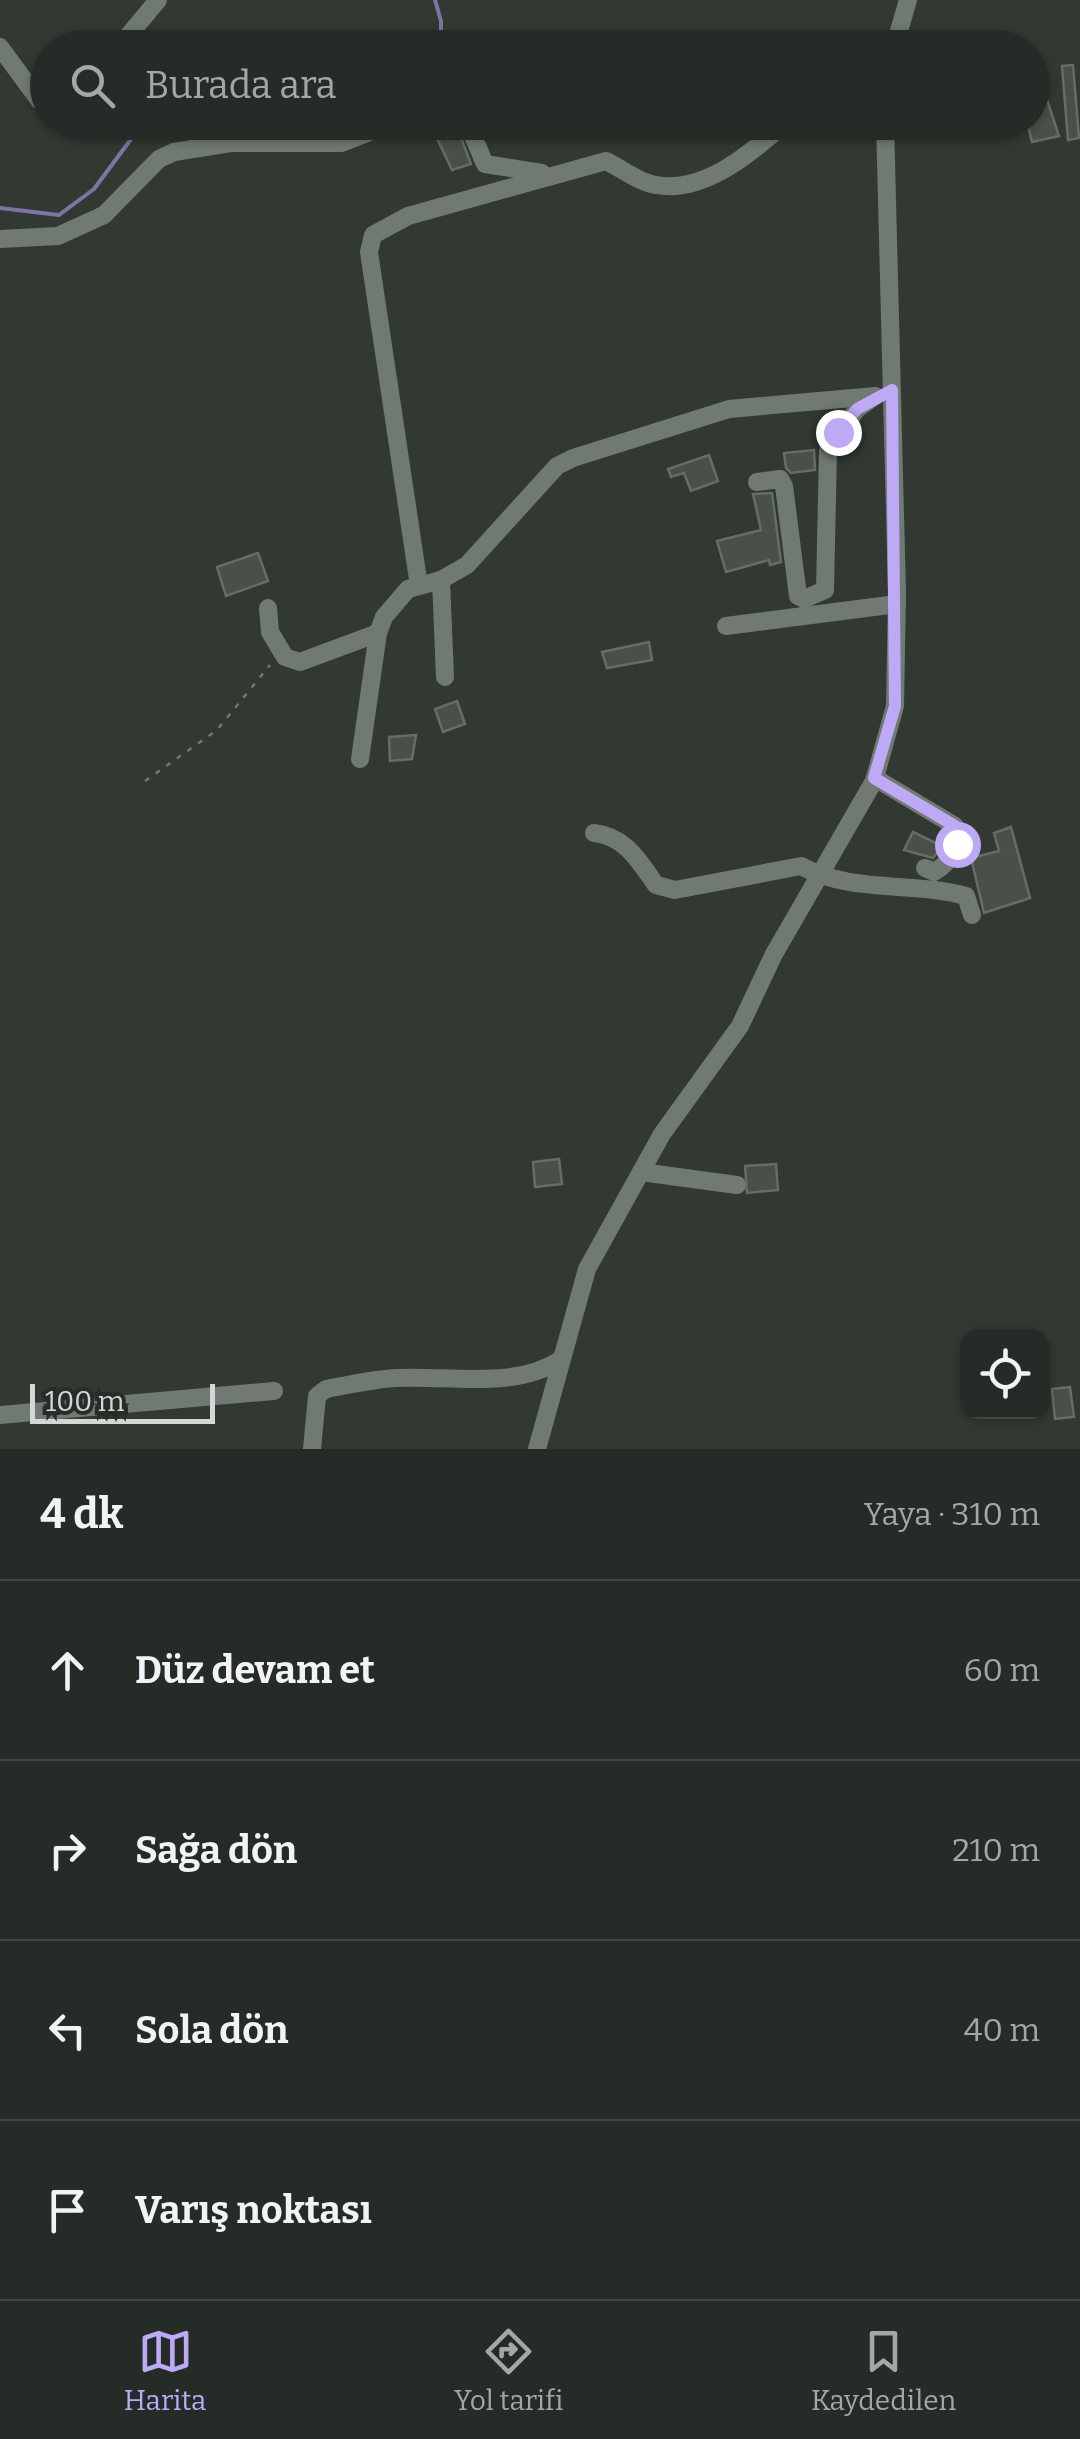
<!DOCTYPE html>
<html lang="tr">
<meta charset="utf-8">
<style>
:root{--surface:#252b26;--page:#2d332e;--text:#f1f3f6;--muted:#a3a7a7;--line:#424743;--accent:#bda9f5}
body{margin:0;font-family:Bitter,serif;background:var(--page);color:var(--text)}
.controls{position:absolute;right:30px;bottom:30px;display:grid;overflow:hidden;border-radius:20px;box-shadow:0 2px 8px #0004}
.controls button{width:90px;height:90px;display:grid;place-items:center;padding:0;border:0;border-bottom:2px solid var(--line);background:var(--surface);color:var(--text);font:50px sans-serif}
.scale{position:absolute;left:30px;bottom:25px;width:185px;box-sizing:border-box;padding-left:10px;border:5px solid #d3d8d4;border-top:0;font-size:28px;line-height:35px;white-space:nowrap;color:#d3d8d4;-webkit-text-stroke:8px #272e28;paint-order:stroke}
.stop{position:absolute;width:30px;height:30px;margin:-22px;border:8px solid #bda9f5;border-radius:50%;background:#fff}
.stop.end{background:#bda9f5;border-color:#fff;box-shadow:0 2px 10px #0008}
.list{margin:0;padding:0;list-style:none}
h2{display:flex;justify-content:space-between;align-items:center;height:130px;margin:0;padding:0 40px;font-size:42px}
h2 small{font-size:32px;font-weight:400;color:var(--muted)}
.list li{display:grid;grid-template-columns:65px 1fr auto;gap:30px;align-items:center;box-sizing:border-box;height:180px;padding:0 40px;border-top:2px solid var(--line)}
.list b{display:block;font-size:38px;white-space:nowrap}
.list em{font-size:32px;font-style:normal;color:var(--muted)}
.icon{flex:none;width:55px;height:55px;fill:none;stroke:currentColor;stroke-width:2;stroke-linecap:round;stroke-linejoin:round}
.map{position:relative;flex:none;width:1080px;height:1449px;overflow:hidden}
.search{position:absolute;background:var(--surface);box-shadow:0 2px 8px #0004;left:30px;right:30px;top:30px;height:110px;display:flex;align-items:center;gap:25px;box-sizing:border-box;padding:0 35px;border-radius:55px;color:var(--muted);font-size:38px}
.sheet{height:850px;background:var(--surface)}
nav{display:flex;justify-content:space-around;align-items:center;box-sizing:border-box;height:140px;border-top:2px solid var(--line);background:var(--surface);font-size:28px;color:var(--muted)}
nav a{display:grid;justify-items:center;gap:5px}
nav .on{color:var(--accent)}
.map>svg:first-child{display:block}
.lines{fill:none;stroke-linecap:round;stroke-linejoin:round}
.stream{stroke:#7f73a3;stroke-width:4}
.building{fill:#485048;stroke:#656d65;stroke-width:2.5}
.path{stroke:#717872;stroke-width:2.5;stroke-dasharray:5 8;stroke-linecap:butt}
.minor{stroke:#717a72;stroke-width:18}
.route{stroke:#bda9f5;stroke-width:12}
</style>
<div class="map">
<svg width="1080" height="1449" viewBox="0 0 1080 1449">
<rect width="100%" height="100%" fill="#313932"/>
<g class="lines">
<g class="stream">
<path d="M435,0L441,21V48"/>
<path d="M270,122L316,126L357,122"/>
<path d="M0,208L59,215L94,189L140,127L163,122"/>
</g>
</g>
<g class="building">
<path d="M1032,54L1059,136L1032,142L1027,122H1032Z"/>
<path d="M1073,65L1079,138L1068,140L1062,66Z"/>
<path d="M447,122H455L471,164L452,170L434,132Z"/>
<path d="M814,450L815,470L791,473L786,468L784,453Z"/>
<path d="M709,455L718,481L691,491L684,473L671,477L668,469Z"/>
<path d="M772,493L781,562L770,565L769,560L726,572L717,541L761,530L753,494Z"/>
<path d="M258,553L268,581L226,596L217,567Z"/>
<path d="M649,642L652,660L607,668L602,652Z"/>
<path d="M457,701L465,724L443,732L435,709Z"/>
<path d="M416,735L412,759L390,761L389,737Z"/>
<path d="M1011,827L1030,898L984,913L971,858L999,851L994,833Z"/>
<path d="M913,832L942,846L933,858L904,850Z"/>
<path d="M559,1159L562,1184L535,1187L533,1162Z"/>
<path d="M776,1164L778,1190L747,1193L745,1166Z"/>
<path d="M1070,1387L1074,1417L1055,1419L1052,1389Z"/>
</g>
<g class="lines">
<path class="path" d="M145,781L217,730L270,665"/>
<g class="minor">
<path d="M0,47L39,100L48,97"/>
<path d="M118,48L158,0"/>
<path d="M894,48L908,0"/>
<path d="M467,122L485,164L542,173"/>
<path d="M0,239L58,236L104,215L159,159L174,152L231,143H341L395,122"/>
<path d="M757,482L780,479L784,486L798,596L804,599L825,590L828,451L857,409L875,396"/>
<path d="M441,580L445,677"/>
<path d="M419,586L369,252L373,235L408,216L606,161C621,168 640,183 656,185C705,194 753,151 787,122"/>
<path d="M268,608L270,632L285,657L300,662L378,633"/>
<path d="M726,626L897,604"/>
<path d="M360,759L378,633L384,617L408,589L441,580L467,565L557,466L573,458L729,409L875,396"/>
<path d="M875,778L955,826C963,843 949,864 934,872L925,868"/>
<path d="M594,833C625,836 639,861 656,885L675,890L801,866C853,894 912,881 966,896L972,915"/>
<path d="M641,1172L737,1185"/>
<path d="M0,1415L274,1391"/>
<path d="M312,1449L317,1396L326,1389C349,1385 373,1379 397,1378C449,1375 514,1390 560,1360"/>
<path d="M537,1449L587,1269L662,1134L740,1026L774,954L874,781L895,706L897,592L885,122"/>
</g>
</g>
<g class="lines">
<path class="route" d="M838,432L857,409L892,390L895,706L874,778L955,826L957,844"/>
</g>
</svg>
<div class="controls">
<button><svg class="icon" aria-label="locate" viewBox="0 0 24 24"><circle cx="12" cy="12" r="6"/><path d="M12 2v4M12 18v4M2 12h4M18 12h4"/></svg></button>
</div>
<div class="scale">100 m</div>
<div class="stop" style="left:957px;top:844px"></div>
<div class="stop end" style="left:838px;top:432px"></div>
<div class="search"><svg class="icon" aria-label="search" viewBox="0 0 24 24"><circle cx="10" cy="10" r="6"/><path d="M15 15l6 6"/></svg>Burada ara</div>
</div>
<section class="sheet">
<h2>4 dk<small>Yaya · 310 m</small></h2>
<ul class="list">
<li><svg class="icon" aria-label="ahead" viewBox="0 0 24 24"><path d="M12 20V5M6 11l6-6 6 6"/></svg><div><b>Düz devam et</b></div><em>60 m</em></li>
<li><svg class="icon" aria-label="right" viewBox="0 0 24 24"><path d="M7 20v-9h11M14 6l5 5-5 5"/></svg><div><b>Sağa dön</b></div><em>210 m</em></li>
<li><svg class="icon" aria-label="left" viewBox="0 0 24 24"><path d="M17 20v-9H6M10 6l-5 5 5 5"/></svg><div><b>Sola dön</b></div><em>40 m</em></li>
<li><svg class="icon" aria-label="arrive" viewBox="0 0 24 24"><path d="M6 21V4h12l-3 4 3 4H6"/></svg><div><b>Varış noktası</b></div></li>
</ul>
</section>
<nav>
<a class="on"><svg class="icon" aria-label="map" viewBox="0 0 24 24"><path d="M3 6l6-2 6 2 6-2v14l-6 2-6-2-6 2zM9 4v14M15 6v14"/></svg>Harita</a>
<a><svg class="icon" aria-label="directions" viewBox="0 0 24 24"><path d="M12 3l9 9-9 9-9-9zM9 14v-3h6M13 9l2 2-2 2"/></svg>Yol tarifi</a>
<a><svg class="icon" aria-label="saved" viewBox="0 0 24 24"><path d="M7 4h10v16l-5-4-5 4z"/></svg>Kaydedilen</a>
</nav>
